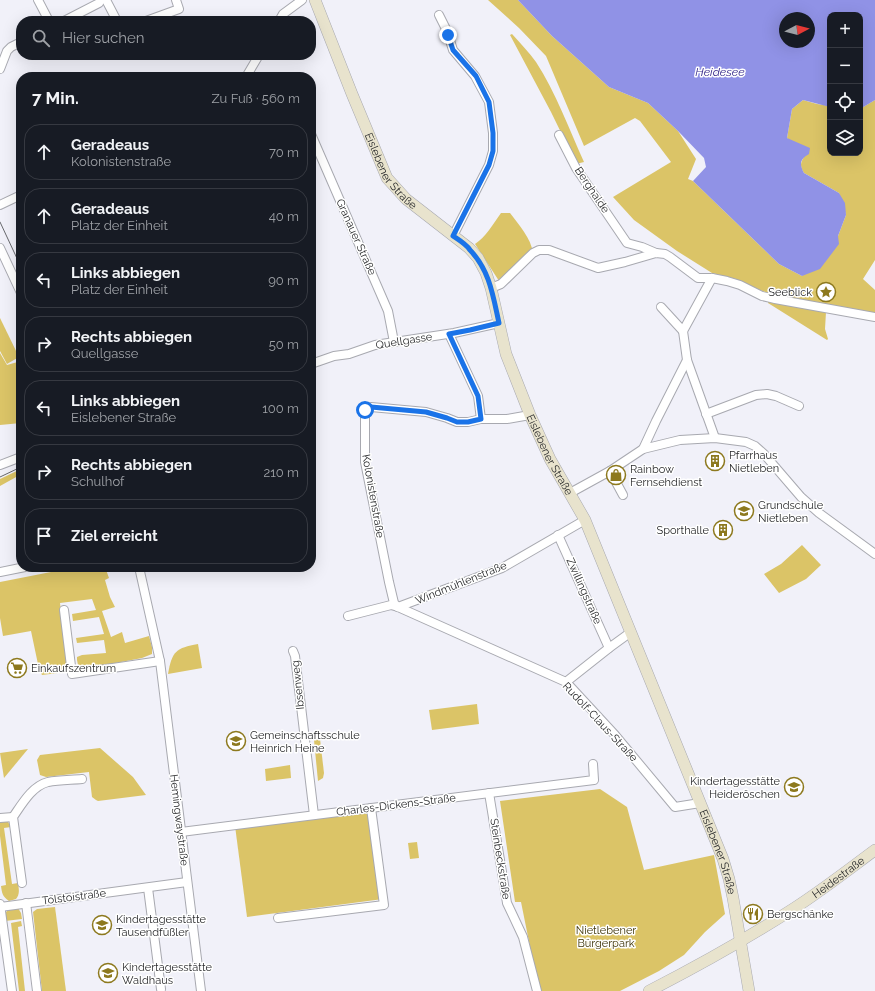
<!DOCTYPE html>
<html lang="de">
<meta charset="utf-8">
<style>
:root{--surface:#171b24;--page:#242831;--text:#f1f3f6;--muted:#9ea1a6;--line:#363941}
body{margin:0;font-family:Raleway,sans-serif;background:var(--page);color:var(--text)}
.controls{position:absolute;right:12px;top:12px;display:grid;overflow:hidden;border-radius:8px;box-shadow:0 4px 16px #0002}
.controls button{width:36px;height:36px;display:grid;place-items:center;padding:0;border:0;border-bottom:1px solid var(--line);background:var(--surface);color:var(--text);font:20px sans-serif}
.compass{position:absolute;left:779px;top:12px;width:36px;height:36px;border-radius:50%;background:var(--surface);box-shadow:0 4px 16px #0002;rotate:83deg}
.stop{position:absolute;width:12px;height:12px;margin:-9px;border:3px solid #1a73e8;border-radius:50%;background:#fff}
.stop.end{background:#1a73e8;border-color:#fff;box-shadow:0 1px 4px #0008}
.list{margin:0;padding:0;list-style:none}
h2{display:flex;justify-content:space-between;align-items:center;height:52px;margin:0;padding:0 16px;font-size:17px}
h2 small{font-size:13px;font-weight:400;color:var(--muted)}
.list li{display:grid;grid-template-columns:26px 1fr auto;gap:12px;align-items:center;box-sizing:border-box;height:56px;margin:0 8px 8px;padding:0 8px;border:1px solid var(--line);border-radius:16px}
.list b{display:block;font-size:15px;white-space:nowrap}
.list p{margin:0;font-size:13px;white-space:nowrap;color:var(--muted)}
.list em{font-size:13px;font-style:normal;color:var(--muted)}
.icon{flex:none;width:22px;height:22px;fill:none;stroke:currentColor;stroke-width:2;stroke-linecap:round;stroke-linejoin:round}
.map{position:relative;flex:none;width:875px;height:991px;overflow:hidden}
.search{position:absolute;background:var(--surface);box-shadow:0 4px 16px #0002;left:16px;top:16px;width:300px;height:44px;display:flex;align-items:center;gap:10px;box-sizing:border-box;padding:0 14px;border-radius:16px;color:var(--muted);font-size:15px}
.panel{position:absolute;background:var(--surface);box-shadow:0 4px 16px #0002;left:16px;top:72px;width:300px;height:500px;border-radius:16px}
.map>svg:first-child{display:block}
.green{fill:#dbc467}
.water{fill:#9092e6;fill-rule:evenodd}
.lines{fill:none;stroke-linecap:round;stroke-linejoin:round}
.street-casing{stroke:#a8a9b0;stroke-width:10}
.secondary-casing{stroke:#a8a9b0;stroke-width:12}
.street{stroke:#fff;stroke-width:8}
.secondary{stroke:#e8e3cd;stroke-width:11}
.tram{stroke:#68696d;stroke-width:1}
.route{stroke:#1a73e8;stroke-width:5}
.labels{text-anchor:middle;dominant-baseline:central;stroke-width:3;stroke-linejoin:round;paint-order:stroke}
.street-label{font-size:11px;fill:#28292b;stroke:#fff}
.poi-label{font-size:11px;fill:#28292b;stroke:#fff;text-anchor:start}
.park-label{font-size:11px;fill:#3d3306;stroke:#fff}
.water-label{font-size:12px;font-style:italic;fill:#372a8b;stroke:#fff}
</style>
<div class="map">
<svg width="875" height="991" viewBox="0 0 875 991">
<rect width="100%" height="100%" fill="#f1f1f9"/>
<g class="green">
<path d="M488,0H518L552,36L609,87L648,103L678,131L696,159L688,179L693,181L779,264L802,276L838,236L846,215L839,193L804,173C800,167 800,163 804,157L787,138L792,109L803,100L817,104L830,106V153H860V109L875,100V260L863,279L875,290V314L778,297L760,290L736,279L712,273L677,251L634,220L613,197L671,162L640,121L635,118L584,146L546,56L519,28Z"/>
<path d="M512,34C520,43 529,52 536,62C556,93 569,129 584,162L580,163H577L573,157L551,112L510,35Z"/>
<path d="M501,213H510C519,225 531,238 533,253L501,284L475,244C486,237 493,224 501,213Z"/>
<path d="M768,301L826,312L825,329L828,339L827,340L768,303Z"/>
<path d="M0,318L19,357L7,364L0,351Z"/>
<path d="M0,353L7,365L21,361V423L0,425Z"/>
<path d="M21,469V472L18,476L0,486V479Z"/>
<path d="M802,545L821,565L806,579L779,593L764,574L781,564Z"/>
<path d="M69,567H105L109,578L105,580L110,597L115,607L102,611L111,637L122,632L125,643L149,636L152,647V654L142,658L79,670L77,660V657L82,655L106,653L104,640L77,643L76,638L104,634L99,617L73,621L72,614L96,610L92,599L60,603L68,664V670L66,672L42,675L39,669L31,631L3,636L0,618V582L51,572Z"/>
<path d="M198,644L202,668L168,674C172,651 176,648 198,644Z"/>
<path d="M477,704L479,724L432,730L429,710Z"/>
<path d="M320,739L324,773L323,778L318,781L314,740Z"/>
<path d="M100,748L133,777L146,795L98,801L96,800L92,797L89,772L46,777L40,775L37,760L40,755Z"/>
<path d="M28,749L4,778L0,753Z"/>
<path d="M290,765L291,778L266,781L265,769Z"/>
<path d="M600,789L627,807L644,870L714,855L725,914L705,932L684,955L659,971L620,991H539L521,902H515L500,801Z"/>
<path d="M371,808L383,899L247,917L235,826Z"/>
<path d="M4,821L8,822L11,827L4,828L12,884L18,883C19,890 20,894 16,899L9,901C2,896 2,893 1,886L6,885L0,836V822Z"/>
<path d="M417,842L419,858L410,859L408,843Z"/>
<path d="M55,907L66,991H42L33,912L37,909Z"/>
<path d="M18,908L21,913L22,919L5,921C4,910 8,909 18,908Z"/>
<path d="M21,921L22,926L18,927L25,991H19L11,923Z"/>
</g>
<path class="water" d="M518,0H875V100L860,109V15H830V107L803,100L792,109L787,138L810,148L809,154C800,159 799,164 804,173L839,193L845,203L846,215L838,236L839,244L820,269L802,276L779,264L693,181L706,167L704,158L678,131L648,103L609,87L552,36ZM785,18H809V42H785Z"/>
<g class="lines">
<g class="street-casing">
<g id="street">
<path d="M38,0L49,21"/>
<path d="M106,0L117,21"/>
<path d="M439,15L447,31L453,50L475,76L489,102L493,133V151L489,165L453,236"/>
<path d="M64,21L99,3L101,0"/>
<path d="M146,21L179,9L176,0"/>
<path d="M279,21L283,14L302,0"/>
<path d="M0,69L7,51L11,47L21,42"/>
<path d="M246,77L259,55"/>
<path d="M311,134L388,311L394,342"/>
<path d="M559,135L576,168L627,243L642,247L656,253"/>
<path d="M0,205L21,195"/>
<path d="M0,248L21,293"/>
<path d="M712,278L683,331L687,360L715,438"/>
<path d="M491,288L501,284L533,253L539,250H549L598,268L625,262L656,253L665,254L670,257L698,278H712L727,281L740,285L762,296L775,299L875,317"/>
<path d="M661,307L683,331"/>
<path d="M449,334L478,396L481,419"/>
<path d="M311,364L334,356L349,354L375,345L454,333L499,323"/>
<path d="M706,414L756,395L767,394L776,396L799,406"/>
<path d="M643,449L656,421L687,360"/>
<path d="M0,465L21,457"/>
<path d="M610,471L623,495"/>
<path d="M570,493L610,471L643,449L680,440L715,438L746,442L755,446L764,454L801,497L819,513L875,554"/>
<path d="M558,535L609,648"/>
<path d="M139,567L160,661L201,991"/>
<path d="M0,572L25,567"/>
<path d="M398,607L394,603L389,582L365,462V410L371,407L426,412L447,418L457,422H468L481,419H507L530,415"/>
<path d="M398,607L502,568L585,520"/>
<path d="M64,610L72,674L160,661"/>
<path d="M348,616L391,605L398,607L566,682L615,735L675,807L700,803"/>
<path d="M293,651L295,656L314,815"/>
<path d="M566,682L609,648L631,632"/>
<path d="M489,793L507,903L523,937L537,991"/>
<path d="M0,818L13,817"/>
<path d="M181,832L594,780L593,764"/>
<path d="M22,883L13,817C22,804 32,786 48,782C59,780 71,780 82,779"/>
<path d="M148,888L161,989"/>
<path d="M26,903L37,991"/>
<path d="M0,904L12,991"/>
<path d="M0,907L187,882"/>
<path d="M278,918L384,905L371,808"/>
</g>
</g>
<g class="secondary-casing">
<g id="secondary">
<path id="s1" d="M315,0L352,94L387,178L406,199L469,248L478,258L486,273L491,288L506,354L530,415L550,459L585,520L723,859L729,879L733,898L749,991"/>
<path id="s2" d="M649,991C698,966 746,939 793,909C821,891 848,870 875,850"/>
</g>
</g>
<use href="#street" class="street"/>
<use href="#secondary" class="secondary"/>
<g class="tram">
<path d="M0,222L21,267"/>
<path d="M0,477L21,467"/>
</g>
</g>
<g class="lines">
<path class="route" d="M365,410L371,407L426,412L447,418L457,422H468L481,419L478,396L449,334L470,330L499,323C493,296 490,271 470,250C466,244 459,240 453,236L489,165L493,151V133L489,102L476,76L453,50L448,35"/>
</g>
<defs>
<g id="sight-ring" transform="scale(1)"><circle r="9.5" fill="#fff" stroke="#8d791e" stroke-width="1.5"/><path d="M0-6L1.8-2.2L6-1.7L2.9 1.2L3.7 5.4L0 3.3L-3.7 5.4L-2.9 1.2L-6-1.7L-1.8-2.2Z" fill="#8d791e"/></g>
<g id="building-ring" transform="scale(1)"><circle r="9.5" fill="#fff" stroke="#8d791e" stroke-width="1.5"/><path d="M-4-6H4V6H1V3H-1V6H-4ZM-2.5-4.3h1.7v1.8h-1.7ZM.8-4.3h1.7v1.8H.8ZM-2.5-1h1.7V.8h-1.7ZM.8-1h1.7V.8H.8Z" fill="#8d791e"/></g>
<g id="shop-ring" transform="scale(1)"><circle r="9.5" fill="#fff" stroke="#8d791e" stroke-width="1.5"/><path d="M-5-2.5h2.3a2.7 3.5 0 0 1 5.4 0H5L5.5 6h-11ZM-1.5-2.5h3a1.5 2.3 0 0 0-3 0Z" fill="#8d791e"/></g>
<g id="school-ring" transform="scale(1)"><circle r="9.5" fill="#fff" stroke="#8d791e" stroke-width="1.5"/><path d="M0-5L7-2L0 1L-7-2ZM-4 1L0 2.5L4 1V4Q0 6-4 4Z" fill="#8d791e"/></g>
<g id="supermarket-ring" transform="scale(1)"><circle r="9.5" fill="#fff" stroke="#8d791e" stroke-width="1.5"/><path d="M-6-5.5h2.5l.6 2H6L4.5 2H-2.5L-4.4-4H-6ZM-1.5 3.2a1.3 1.3 0 1 0 .1 0ZM3 3.2a1.3 1.3 0 1 0 .1 0Z" fill="#8d791e"/></g>
<g id="restaurant-ring" transform="scale(1)"><circle r="9.5" fill="#fff" stroke="#8d791e" stroke-width="1.5"/><path d="M-5-6h1v4h1v-4h1v4h1v-4h1v5L-1.5 .5V6h-2V.5L-5-1ZM5-6V6H3V1.5H1.5Q1.5-4 5-6Z" fill="#8d791e"/></g>
</defs>
<g fill-rule="evenodd">
<use href="#sight-ring" x="826" y="292"/>
<use href="#building-ring" x="715" y="461"/>
<use href="#shop-ring" x="616" y="475"/>
<use href="#school-ring" x="744" y="511"/>
<use href="#building-ring" x="723" y="530"/>
<use href="#supermarket-ring" x="17" y="668"/>
<use href="#school-ring" x="236" y="741"/>
<use href="#school-ring" x="794" y="787"/>
<use href="#restaurant-ring" x="753" y="914"/>
<use href="#school-ring" x="102" y="925"/>
<use href="#school-ring" x="108" y="973"/>
</g>
<g class="labels">
<g class="street-label">
<text stroke="none"><textPath href="#s1" startOffset="188">Eislebener Straße</textPath></text>
<text transform="translate(592 190) rotate(56)">Berghalde</text>
<text transform="translate(356 237) rotate(66)">Granauer Straße</text>
<text transform="translate(404 341) rotate(-9)">Quellgasse</text>
<text stroke="none"><textPath href="#s1" startOffset="524">Eislebener Straße</textPath></text>
<text transform="translate(373 496) rotate(80)">Kolonistenstraße</text>
<text transform="translate(461 583) rotate(-22)">Windmühlenstraße</text>
<text transform="translate(584 591) rotate(66)">Zwillingstraße</text>
<text transform="translate(298 685) rotate(-96)">Ibsenweg</text>
<text transform="translate(600 722) rotate(47)">Rudolf-Claus-Straße</text>
<text transform="translate(396 805) rotate(-7)">Charles-Dickens-Straße</text>
<text transform="translate(179 820) rotate(83)">Hemingwaystraße</text>
<text stroke="none"><textPath href="#s1" startOffset="956">Eislebener Straße</textPath></text>
<text transform="translate(500 859) rotate(81)">Steinbeckstraße</text>
<text stroke="none"><textPath href="#s2" startOffset="221">Heidestraße</textPath></text>
<text transform="translate(74 897) rotate(-7)">Tolstoistraße</text>
</g>
<g class="poi-label">
<text x="812" y="292" text-anchor="end">Seeblick</text>
<text x="729" y="455">Pfarrhaus<tspan x="729" dy="13">Nietleben</tspan></text>
<text x="630" y="469">Rainbow<tspan x="630" dy="13">Fernsehdienst</tspan></text>
<text x="758" y="505">Grundschule<tspan x="758" dy="13">Nietleben</tspan></text>
<text x="709" y="530" text-anchor="end">Sporthalle</text>
<text x="31" y="668">Einkaufszentrum</text>
<text x="250" y="735">Gemeinschaftsschule<tspan x="250" dy="13">Heinrich Heine</tspan></text>
<text x="780" y="781" text-anchor="end">Kindertagesstätte<tspan x="780" dy="13">Heideröschen</tspan></text>
<text x="767" y="914">Bergschänke</text>
<text x="116" y="919">Kindertagesstätte<tspan x="116" dy="13">Tausendfüßler</tspan></text>
<text x="122" y="967">Kindertagesstätte<tspan x="122" dy="13">Waldhaus</tspan></text>
</g>
<g class="park-label">
<text x="606" y="930">Nietlebener<tspan x="606" dy="13">Bürgerpark</tspan></text>
</g>
<g class="water-label">
<text x="720" y="72">Heidesee</text>
</g>
</g>
</svg>
<div class="controls">
<button>+</button>
<button>−</button>
<button><svg class="icon" aria-label="locate" viewBox="0 0 24 24"><circle cx="12" cy="12" r="6"/><path d="M12 2v4M12 18v4M2 12h4M18 12h4"/></svg></button>
<button><svg class="icon" aria-label="layers" viewBox="0 0 24 24"><path d="M12 4l9 5-9 5-9-5zM3 14l9 5 9-5"/></svg></button>
</div>
<svg class="compass" viewBox="-18 -18 36 36"><path d="M0-13l5 13h-10z" fill="#e53935"/><path d="M0 13l5-13h-10z" fill="#9ea1a6"/></svg>
<div class="stop" style="left:365px;top:410px"></div>
<div class="stop end" style="left:448px;top:35px"></div>
<div class="search"><svg class="icon" aria-label="search" viewBox="0 0 24 24"><circle cx="10" cy="10" r="6"/><path d="M15 15l6 6"/></svg>Hier suchen</div>
<section class="panel">
<h2>7 Min.<small>Zu Fuß · 560 m</small></h2>
<ul class="list">
<li><svg class="icon" aria-label="ahead" viewBox="0 0 24 24"><path d="M12 20V5M6 11l6-6 6 6"/></svg><div><b>Geradeaus</b><p>Kolonistenstraße</p></div><em>70 m</em></li>
<li><svg class="icon" aria-label="ahead" viewBox="0 0 24 24"><path d="M12 20V5M6 11l6-6 6 6"/></svg><div><b>Geradeaus</b><p>Platz der Einheit</p></div><em>40 m</em></li>
<li><svg class="icon" aria-label="left" viewBox="0 0 24 24"><path d="M17 20v-9H6M10 6l-5 5 5 5"/></svg><div><b>Links abbiegen</b><p>Platz der Einheit</p></div><em>90 m</em></li>
<li><svg class="icon" aria-label="right" viewBox="0 0 24 24"><path d="M7 20v-9h11M14 6l5 5-5 5"/></svg><div><b>Rechts abbiegen</b><p>Quellgasse</p></div><em>50 m</em></li>
<li><svg class="icon" aria-label="left" viewBox="0 0 24 24"><path d="M17 20v-9H6M10 6l-5 5 5 5"/></svg><div><b>Links abbiegen</b><p>Eislebener Straße</p></div><em>100 m</em></li>
<li><svg class="icon" aria-label="right" viewBox="0 0 24 24"><path d="M7 20v-9h11M14 6l5 5-5 5"/></svg><div><b>Rechts abbiegen</b><p>Schulhof</p></div><em>210 m</em></li>
<li><svg class="icon" aria-label="arrive" viewBox="0 0 24 24"><path d="M6 21V4h12l-3 4 3 4H6"/></svg><div><b>Ziel erreicht</b></div></li>
</ul>
</section>
</div>
